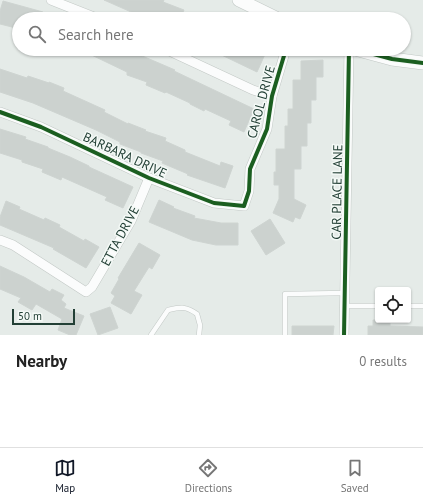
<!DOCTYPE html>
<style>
:root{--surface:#fff;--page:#f6f6f6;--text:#222;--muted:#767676;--line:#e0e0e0;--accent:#111827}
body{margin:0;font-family:"PT Sans",sans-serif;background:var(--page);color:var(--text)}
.controls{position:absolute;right:12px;bottom:12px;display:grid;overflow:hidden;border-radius:4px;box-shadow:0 1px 3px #0004}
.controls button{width:36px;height:36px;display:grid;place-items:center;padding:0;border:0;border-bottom:1px solid var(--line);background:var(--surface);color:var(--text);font:20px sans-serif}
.scale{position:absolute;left:12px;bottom:10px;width:63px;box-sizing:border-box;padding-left:4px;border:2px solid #223f35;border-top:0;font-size:11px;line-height:14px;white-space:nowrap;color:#223f35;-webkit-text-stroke:3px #f4f9f6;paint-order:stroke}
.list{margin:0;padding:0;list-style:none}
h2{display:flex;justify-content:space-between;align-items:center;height:52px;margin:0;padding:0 16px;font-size:17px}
h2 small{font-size:13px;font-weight:400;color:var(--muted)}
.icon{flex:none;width:22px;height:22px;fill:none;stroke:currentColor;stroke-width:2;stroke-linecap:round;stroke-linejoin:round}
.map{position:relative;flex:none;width:423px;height:335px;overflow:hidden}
.search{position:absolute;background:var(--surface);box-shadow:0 1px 3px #0004;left:12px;right:12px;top:12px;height:44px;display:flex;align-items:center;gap:10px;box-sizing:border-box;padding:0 14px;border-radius:22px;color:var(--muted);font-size:15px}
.sheet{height:112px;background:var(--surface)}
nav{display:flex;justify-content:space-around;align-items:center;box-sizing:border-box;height:56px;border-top:1px solid var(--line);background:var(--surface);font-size:11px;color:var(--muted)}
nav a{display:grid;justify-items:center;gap:2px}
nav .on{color:var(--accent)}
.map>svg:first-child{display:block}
.building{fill:#ccd2cf;stroke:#ced4d1}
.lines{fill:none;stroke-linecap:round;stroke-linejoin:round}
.lane-casing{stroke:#c2c8c5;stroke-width:5.5}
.street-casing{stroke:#c2c8c5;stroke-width:10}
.secondary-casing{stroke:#c1c8c5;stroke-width:14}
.lane{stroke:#fbfcfc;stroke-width:4.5}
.street{stroke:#fbfcfc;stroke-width:9}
.secondary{stroke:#fbfcfc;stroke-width:13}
.cycleway-casing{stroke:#f4f9f6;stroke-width:6}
.cycleway{stroke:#1b5e20;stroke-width:4}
.labels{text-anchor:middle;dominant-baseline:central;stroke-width:3;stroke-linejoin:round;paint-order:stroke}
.street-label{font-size:13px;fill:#223f35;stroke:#f4f9f6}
</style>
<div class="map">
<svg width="423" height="335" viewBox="0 0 423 335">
<rect width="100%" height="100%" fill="#e5ebe8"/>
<g class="building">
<path d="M104,0H164L163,2L184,10L183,12L200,19H147Z"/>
<path d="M3,1L43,12L42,14L55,18V19H18L16,28L0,24V11Z"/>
<path d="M79,49H126L175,70L174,71L254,109L244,132L229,125L231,121L205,109L204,111L190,104V103L166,92L165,93L146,85L147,82L127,75V72Z"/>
<path d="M209,49H259L266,52L257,72Z"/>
<path d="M323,60V77H316V100H311V123H307V146H301V169H294V199L306,205L300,219L295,217L293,222L273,213L279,199V185H274V172H276V149H285V126H288V109H293V80H301V61Z"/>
<path d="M0,69L27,78L28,76L49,83V82L64,88L63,91L105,110L104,112L128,124V123L146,130L145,131L166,138L165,141L185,150V152L220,166L221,162L233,166L225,188L187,175L188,174L162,163L163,161L141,153V152L120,144V142L96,130L33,103L0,92Z"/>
<path d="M0,129L26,137L25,139L48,147V148L70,157L89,166V167L133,187L123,208L105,200L107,197L62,177L61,180L42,172L43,169L22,162V160L0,153Z"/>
<path d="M159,200L174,207L173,208L195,216L194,218L221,223H238V245H216L192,240L149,222Z"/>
<path d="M6,201L20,207L19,209L44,220L45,218L60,225L59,227L84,241L85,239L99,247L86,268L53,249L54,248L0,225V217Z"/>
<path d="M270,219L285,243L266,255L251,231Z"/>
<path d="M139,243L160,255L152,269L149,267L134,291L142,295L131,314L111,303L115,296L111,293L119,279L118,278Z"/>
<path d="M0,266L24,277L50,292L52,289L64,295L61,300L66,304L64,308L84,316L76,335H70L58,330L62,319L36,304L32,310L18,302L21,298L0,289Z"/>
<path d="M110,307L118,328L98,335L90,314Z"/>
<path d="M373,320H390V326L423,327V335H368V326H373Z"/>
<path d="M292,326H334L333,335H292Z"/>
</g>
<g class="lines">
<g class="lane-casing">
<g id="lane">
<path d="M345,306H378"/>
<path d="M408,306H423"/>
<path d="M151,335L168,310C181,307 186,306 197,314L200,325L199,335"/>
<path d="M285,335V294L345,293"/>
</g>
</g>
<g class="street-casing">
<g id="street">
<path d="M51,0L99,19"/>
<path d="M165,49L253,90L272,96"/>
<path d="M0,112L41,127L149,178L214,203L244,206L249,191L250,169L267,129L272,96L286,49"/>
<path d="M0,240L13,245L86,292L92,287L131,221L149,178"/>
<path d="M344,335L349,49"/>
</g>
</g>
<g class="secondary-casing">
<g id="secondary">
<path d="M239,0L278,19"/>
<path d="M355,49L392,59L423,63"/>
</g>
</g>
<use href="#lane" class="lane"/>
<use href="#street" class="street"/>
<use href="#secondary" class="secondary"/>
<g class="cycleway-casing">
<g id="cycleway">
<path d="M355,49L392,59L423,63"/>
<path d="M0,112L41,127L149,178L214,203L244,206L249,191L250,169L267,129L272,96L286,49"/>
<path d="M344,335L349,49"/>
</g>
</g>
<use href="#cycleway" class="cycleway"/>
</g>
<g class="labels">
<g class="street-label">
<text transform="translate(261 102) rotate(-75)">CAROL DRIVE</text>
<text transform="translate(125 155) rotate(25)">BARBARA DRIVE</text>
<text transform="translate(337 192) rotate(-89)">CAR PLACE LANE</text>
<text transform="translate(120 236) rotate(-62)">ETTA DRIVE</text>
</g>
</g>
</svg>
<div class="controls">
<button><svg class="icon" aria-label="locate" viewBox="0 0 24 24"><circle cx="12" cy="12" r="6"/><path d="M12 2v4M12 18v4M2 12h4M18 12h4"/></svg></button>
</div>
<div class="scale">50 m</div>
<div class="search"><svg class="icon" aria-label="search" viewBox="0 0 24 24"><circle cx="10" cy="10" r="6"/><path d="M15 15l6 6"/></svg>Search here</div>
</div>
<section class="sheet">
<h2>Nearby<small>0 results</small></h2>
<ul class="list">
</ul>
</section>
<nav>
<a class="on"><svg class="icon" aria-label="map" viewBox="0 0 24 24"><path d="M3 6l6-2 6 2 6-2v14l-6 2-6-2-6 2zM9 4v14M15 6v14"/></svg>Map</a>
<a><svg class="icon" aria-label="directions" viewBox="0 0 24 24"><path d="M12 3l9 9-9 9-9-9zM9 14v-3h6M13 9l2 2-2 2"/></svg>Directions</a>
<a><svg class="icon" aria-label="saved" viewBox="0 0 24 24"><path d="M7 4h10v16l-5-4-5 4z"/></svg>Saved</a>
</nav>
